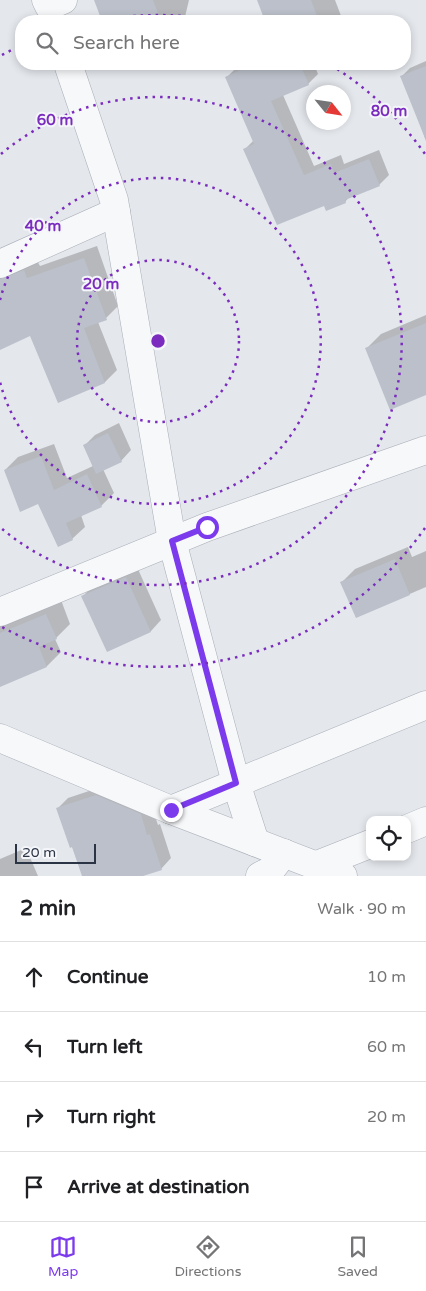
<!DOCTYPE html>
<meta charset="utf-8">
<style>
:root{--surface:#fff;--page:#f6f6f6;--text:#202124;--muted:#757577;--line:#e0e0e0;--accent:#7c3aed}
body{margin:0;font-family:"Varela Round",sans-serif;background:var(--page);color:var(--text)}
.controls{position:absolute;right:15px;bottom:15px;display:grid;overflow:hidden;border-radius:10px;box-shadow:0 2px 8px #0003}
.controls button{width:45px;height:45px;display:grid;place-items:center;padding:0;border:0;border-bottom:1px solid var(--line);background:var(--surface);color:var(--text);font:25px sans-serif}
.compass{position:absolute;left:306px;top:85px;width:45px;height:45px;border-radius:50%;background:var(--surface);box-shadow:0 2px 8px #0003;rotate:120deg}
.scale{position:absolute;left:15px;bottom:12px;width:81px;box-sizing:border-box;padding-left:5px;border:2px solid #2b3445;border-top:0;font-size:14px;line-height:18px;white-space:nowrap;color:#2b3445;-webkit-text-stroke:4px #f4f6f9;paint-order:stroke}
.stop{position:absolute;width:15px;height:15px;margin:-11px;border:4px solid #7c3aed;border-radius:50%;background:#fff}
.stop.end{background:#7c3aed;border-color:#fff;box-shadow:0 1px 5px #0008}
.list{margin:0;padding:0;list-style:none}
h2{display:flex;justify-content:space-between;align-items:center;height:65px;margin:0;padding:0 20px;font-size:21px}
h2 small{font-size:16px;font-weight:400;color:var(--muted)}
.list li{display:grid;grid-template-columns:32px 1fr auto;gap:15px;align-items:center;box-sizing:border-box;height:70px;padding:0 20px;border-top:1px solid var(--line)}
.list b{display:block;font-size:19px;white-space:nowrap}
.list em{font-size:16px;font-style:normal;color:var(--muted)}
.icon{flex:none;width:28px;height:28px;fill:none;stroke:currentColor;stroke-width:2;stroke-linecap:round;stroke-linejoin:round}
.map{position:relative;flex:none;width:426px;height:876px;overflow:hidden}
.search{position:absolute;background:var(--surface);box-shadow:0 2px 8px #0003;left:15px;right:15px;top:15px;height:55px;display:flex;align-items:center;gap:12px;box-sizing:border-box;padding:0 18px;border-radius:20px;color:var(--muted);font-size:19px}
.sheet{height:345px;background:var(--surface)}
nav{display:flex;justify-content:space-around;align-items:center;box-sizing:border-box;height:70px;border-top:1px solid var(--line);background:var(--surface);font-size:14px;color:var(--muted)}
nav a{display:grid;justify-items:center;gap:2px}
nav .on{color:var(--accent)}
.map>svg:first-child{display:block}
.shadow{fill:#0003}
.building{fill:#bbc0ca}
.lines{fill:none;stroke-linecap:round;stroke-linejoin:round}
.minor-casing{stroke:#a9aeb7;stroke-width:29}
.minor{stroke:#f7f8fa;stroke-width:28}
.route{stroke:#7c3aed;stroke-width:6}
.ring{fill:none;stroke:#7b2cbf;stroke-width:2.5;stroke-dasharray:2.5 5}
.centre{fill:#7b2cbf;stroke:#f4f6f9;stroke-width:2.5}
.ring-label{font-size:15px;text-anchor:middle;font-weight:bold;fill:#7b2cbf;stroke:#f4f6f9;stroke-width:4;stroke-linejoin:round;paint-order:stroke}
</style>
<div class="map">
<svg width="426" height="876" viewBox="0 0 426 876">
<rect width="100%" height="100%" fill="#e4e7ec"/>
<g class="shadow">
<path d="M100,0H189L184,21H103L97,4Z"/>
<path d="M259,0H335L343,21H266Z"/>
<path d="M426,61V141L402,76L410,68Z"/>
<path d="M244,64H314L318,74L308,84L283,95L314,166L341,155L344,164L379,150L389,175L379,185L350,196L345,202L324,204L245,149L254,140L227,77L237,67Z"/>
<path d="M97,246L118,306L106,318L98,322L117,370L105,382L58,401L31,334L0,349V272L36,259L40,266Z"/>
<path d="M426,315V394L367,348L381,334Z"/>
<path d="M119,423L131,450L121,461L103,469L114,493L101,506L81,515L85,527L72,539L38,502L5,470L18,457L54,444L67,478L93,466L84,446L95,435Z"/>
<path d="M408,547L412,557L426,551V587L356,617L342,582L355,569Z"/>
<path d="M137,567L161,620L151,631L108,651L82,597L93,586Z"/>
<path d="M61,600L70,624L55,639L61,652L47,666L0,683V626Z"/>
<path d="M107,785L151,804L158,825L160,824L171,858L161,869L139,876H83L58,808L68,798Z"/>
<path d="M26,848L38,876H0V859Z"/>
</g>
<g class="building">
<path d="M94,0H153L161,21H102Z"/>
<path d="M257,0H311L319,21H265Z"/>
<path d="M254,64H300L309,85L271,101L304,175L331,164L334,173L369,159L380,186L345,200L346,203L326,211L324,206L277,225L243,149L254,144L225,77Z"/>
<path d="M426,66V137L425,138L400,76Z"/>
<path d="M84,258L107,320L84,328L105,383L58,403L30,336L0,350V279L24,270L27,278Z"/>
<path d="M426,323V395L390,410L365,348Z"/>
<path d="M108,433L122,462L96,474L83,445Z"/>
<path d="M41,456L54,490L87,474L102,507L66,523L73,540L58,547L38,504L20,512L4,470Z"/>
<path d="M395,559L410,595L356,618L340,582Z"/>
<path d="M126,577L151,632L107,652L81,596Z"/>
<path d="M46,614L57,639L39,647L47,667L0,687V633Z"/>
<path d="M96,795L141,814L147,835L150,834L162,870L143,876H82L72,847L70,848L56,808Z"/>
</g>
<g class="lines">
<g class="minor-casing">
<g id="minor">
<path d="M46,0L49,6L63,0"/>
<path d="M68,64L114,200L172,541L236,783L255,842"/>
<path d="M0,264L116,212"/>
<path d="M0,612L207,527L426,450"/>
<path d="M0,738L171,810L343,876"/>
<path d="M171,810L426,705"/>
<path d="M407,829L426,821"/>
<path d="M317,865L370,844"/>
<path d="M260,876L270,871L284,853"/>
</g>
</g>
<use href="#minor" class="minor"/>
</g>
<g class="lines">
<path class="route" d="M171,810L236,783L172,541L207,527"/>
</g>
<g class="ring">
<circle cx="158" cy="341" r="81"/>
<path d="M0 300A163 163 0 1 1 0 382"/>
<path d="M1 154A244 244 0 1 1 1 528"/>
<path d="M425 528A326 326 0 0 1 2 627M2 55A326 326 0 0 1 20 46M96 21A326 326 0 0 1 220 21M331 65A326 326 0 0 1 425 154"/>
</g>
<circle cx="158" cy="341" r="8" class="centre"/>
<g class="ring-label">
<text x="389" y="116">80 m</text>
<text x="55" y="125">60 m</text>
<text x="43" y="231">40 m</text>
<text x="101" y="289">20 m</text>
</g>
</svg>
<div class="controls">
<button><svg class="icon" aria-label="locate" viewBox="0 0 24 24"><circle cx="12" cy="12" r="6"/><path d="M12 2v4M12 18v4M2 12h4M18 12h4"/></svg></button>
</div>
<svg class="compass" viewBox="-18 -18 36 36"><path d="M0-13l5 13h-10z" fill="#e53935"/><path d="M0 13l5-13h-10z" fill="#757577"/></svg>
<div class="scale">20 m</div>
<div class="stop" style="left:207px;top:527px"></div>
<div class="stop end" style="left:171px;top:810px"></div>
<div class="search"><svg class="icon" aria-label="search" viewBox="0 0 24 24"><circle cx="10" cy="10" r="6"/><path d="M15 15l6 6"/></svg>Search here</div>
</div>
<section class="sheet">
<h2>2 min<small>Walk · 90 m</small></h2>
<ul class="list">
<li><svg class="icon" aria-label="ahead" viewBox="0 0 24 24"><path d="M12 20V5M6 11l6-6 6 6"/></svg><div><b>Continue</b></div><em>10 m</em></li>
<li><svg class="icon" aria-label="left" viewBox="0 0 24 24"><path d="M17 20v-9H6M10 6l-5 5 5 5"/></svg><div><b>Turn left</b></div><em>60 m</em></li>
<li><svg class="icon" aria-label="right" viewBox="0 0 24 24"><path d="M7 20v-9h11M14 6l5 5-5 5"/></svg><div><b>Turn right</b></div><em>20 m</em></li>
<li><svg class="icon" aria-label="arrive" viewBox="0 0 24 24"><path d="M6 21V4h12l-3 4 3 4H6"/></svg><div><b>Arrive at destination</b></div></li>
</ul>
</section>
<nav>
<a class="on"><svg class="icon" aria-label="map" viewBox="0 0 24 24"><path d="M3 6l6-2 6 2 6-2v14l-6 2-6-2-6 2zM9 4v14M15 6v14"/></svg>Map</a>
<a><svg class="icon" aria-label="directions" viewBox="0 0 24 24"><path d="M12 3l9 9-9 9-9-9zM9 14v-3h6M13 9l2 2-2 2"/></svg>Directions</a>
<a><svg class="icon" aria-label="saved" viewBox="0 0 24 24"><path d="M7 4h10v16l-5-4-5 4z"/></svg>Saved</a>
</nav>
